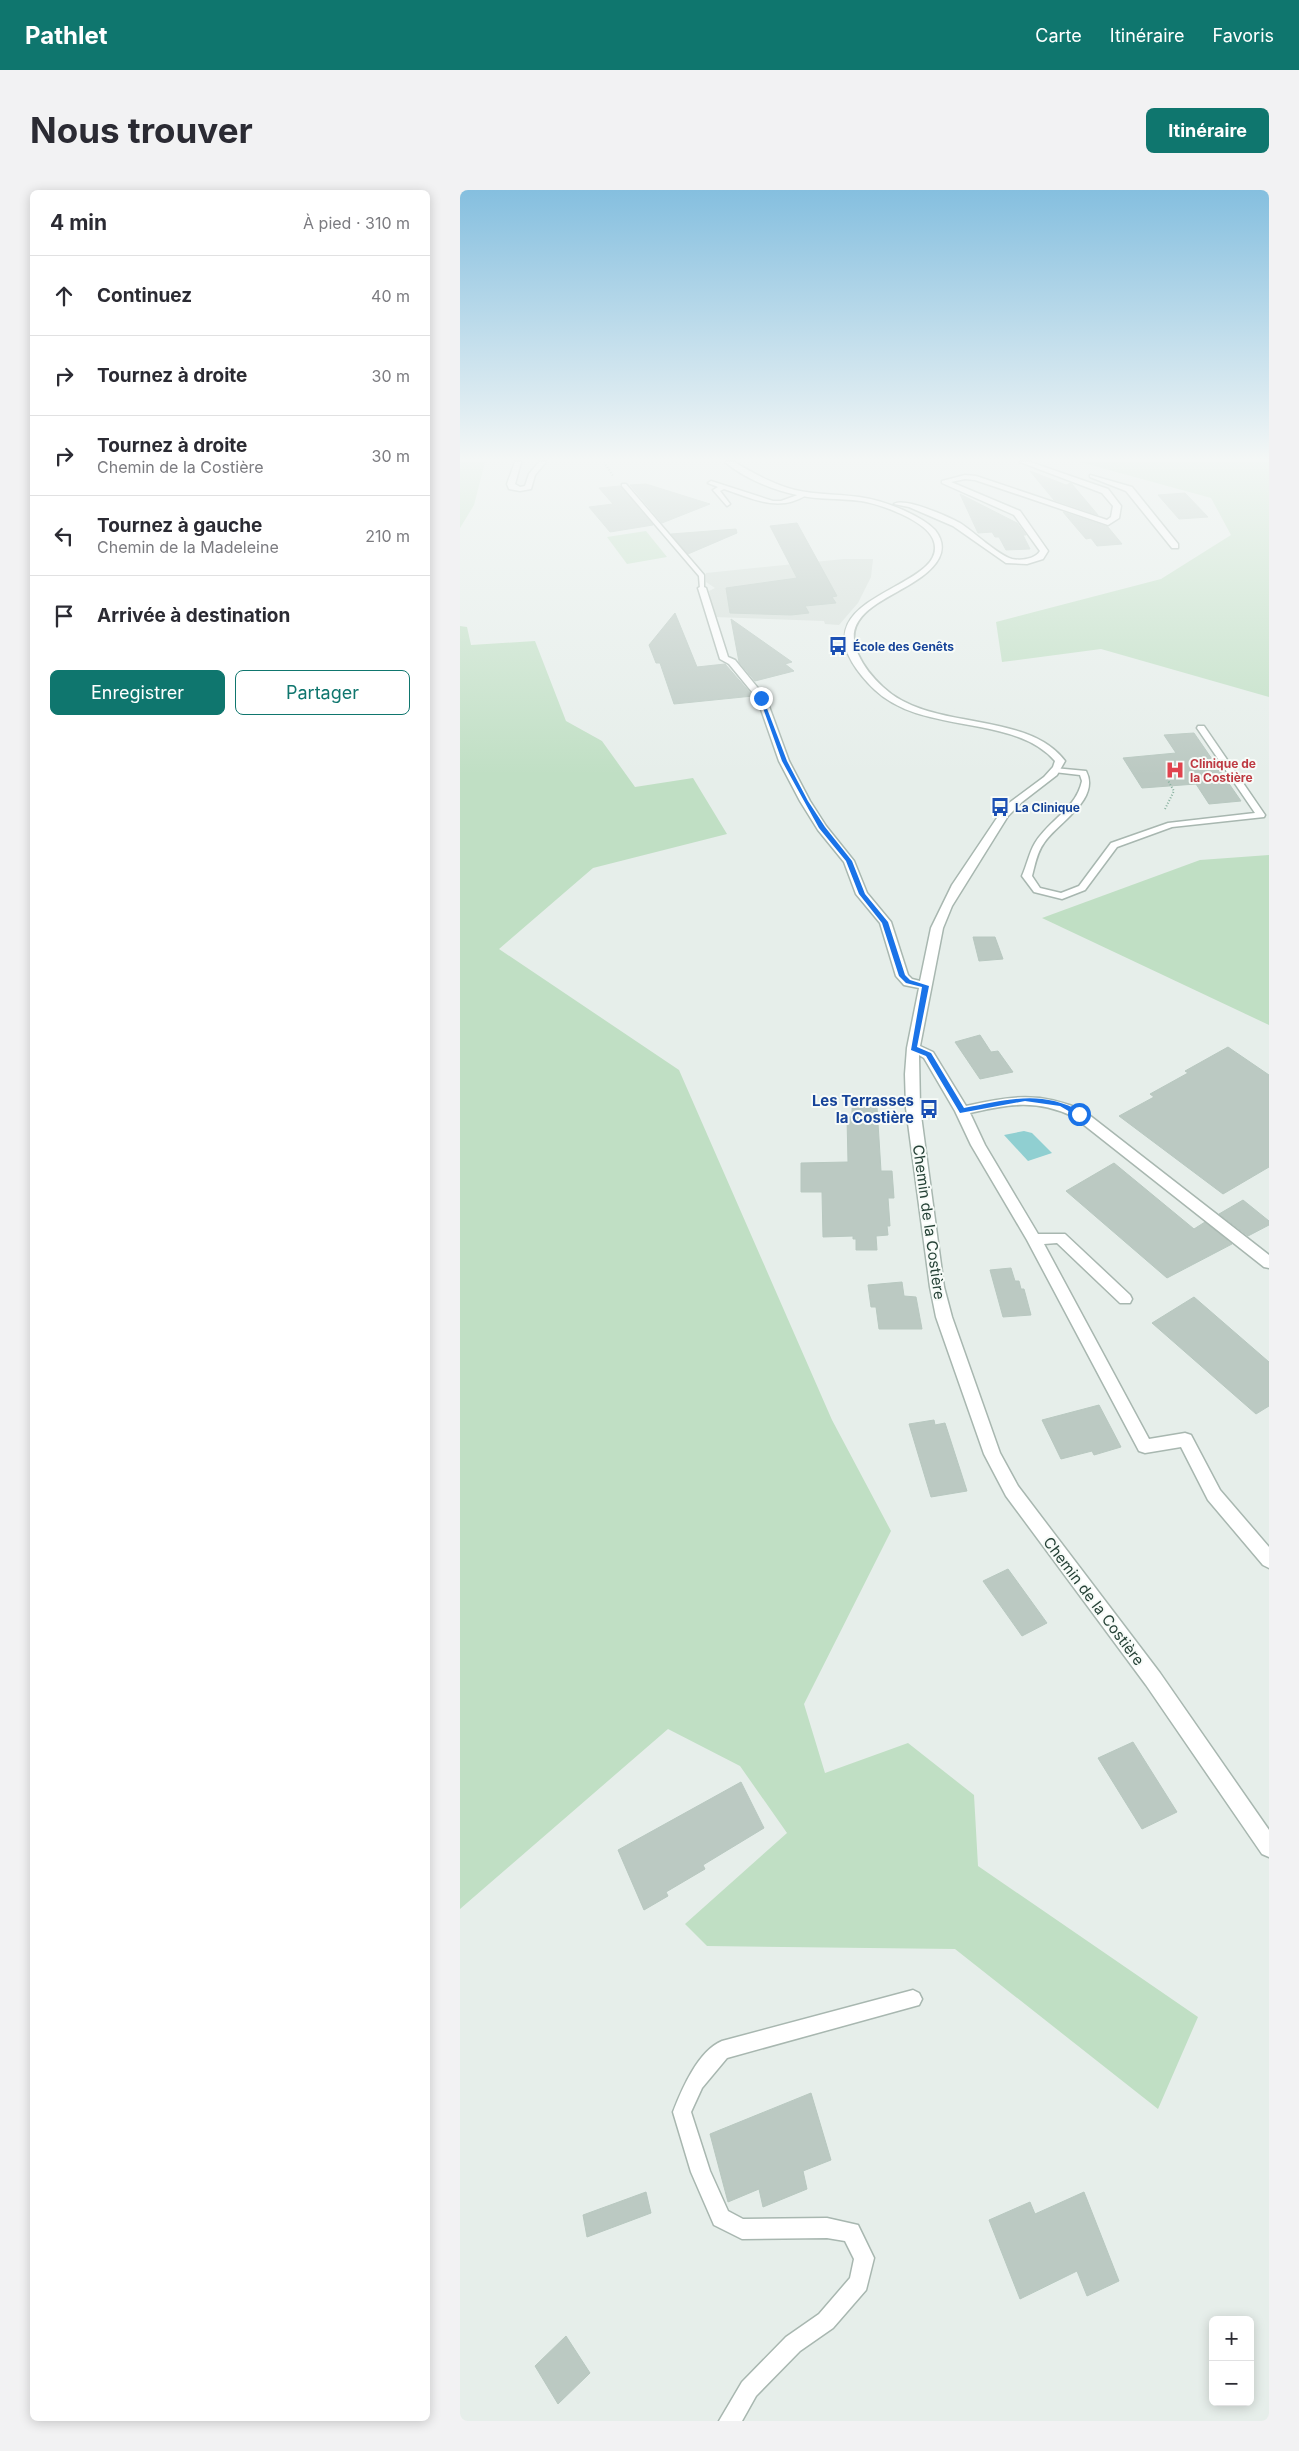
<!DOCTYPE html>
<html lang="fr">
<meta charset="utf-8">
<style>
:root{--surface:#fff;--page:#f2f2f3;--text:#2b2b33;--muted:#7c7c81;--line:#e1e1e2;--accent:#0f766e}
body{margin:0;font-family:Inter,sans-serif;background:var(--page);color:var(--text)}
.controls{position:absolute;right:15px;bottom:15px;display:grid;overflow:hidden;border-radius:8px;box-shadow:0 2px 12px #0003}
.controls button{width:45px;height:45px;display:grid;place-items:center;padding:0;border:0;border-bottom:1px solid var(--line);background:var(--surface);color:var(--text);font:25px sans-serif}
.stop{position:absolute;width:15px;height:15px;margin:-11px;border:4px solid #1a73e8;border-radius:50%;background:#fff}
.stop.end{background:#1a73e8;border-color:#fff;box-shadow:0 1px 5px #0008}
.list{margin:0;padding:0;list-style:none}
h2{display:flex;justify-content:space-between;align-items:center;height:65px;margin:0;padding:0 20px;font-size:21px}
h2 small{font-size:16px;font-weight:400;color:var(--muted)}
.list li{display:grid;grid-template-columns:32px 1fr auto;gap:15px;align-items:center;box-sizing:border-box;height:80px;padding:0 20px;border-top:1px solid var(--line)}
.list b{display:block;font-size:19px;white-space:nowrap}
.list p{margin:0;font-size:16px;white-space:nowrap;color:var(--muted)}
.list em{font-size:16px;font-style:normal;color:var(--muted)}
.actions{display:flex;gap:10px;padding:15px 20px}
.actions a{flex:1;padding:11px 0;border:1px solid var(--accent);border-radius:8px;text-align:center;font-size:18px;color:var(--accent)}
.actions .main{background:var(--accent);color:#fff}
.icon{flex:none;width:28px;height:28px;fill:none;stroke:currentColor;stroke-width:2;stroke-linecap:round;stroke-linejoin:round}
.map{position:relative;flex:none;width:809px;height:2231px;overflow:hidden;border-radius:8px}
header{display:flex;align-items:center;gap:30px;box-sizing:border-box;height:70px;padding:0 25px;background:var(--accent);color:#fff}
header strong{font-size:24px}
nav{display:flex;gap:28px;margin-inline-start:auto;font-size:18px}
.intro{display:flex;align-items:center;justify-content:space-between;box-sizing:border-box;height:120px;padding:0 30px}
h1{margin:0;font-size:35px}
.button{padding:12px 22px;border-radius:8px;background:var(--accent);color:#fff;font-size:18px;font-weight:700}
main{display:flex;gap:30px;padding:0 30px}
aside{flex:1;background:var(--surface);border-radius:8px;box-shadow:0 2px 12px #0003}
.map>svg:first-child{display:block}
.built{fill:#d4ded8}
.green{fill:#c0dfc4}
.water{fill:#90cfd1}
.building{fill:#bbc9c2;stroke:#b8c8c0}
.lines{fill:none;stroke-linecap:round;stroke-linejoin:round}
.lane-casing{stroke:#a8b7b0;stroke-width:3}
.street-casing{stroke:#a8b7b0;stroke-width:3}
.path{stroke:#87b19f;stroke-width:2;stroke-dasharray:1 2;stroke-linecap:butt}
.lane{fill:#fff;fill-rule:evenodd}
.street{fill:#fff;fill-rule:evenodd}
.route{fill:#1a73e8}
.labels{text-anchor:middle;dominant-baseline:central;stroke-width:4;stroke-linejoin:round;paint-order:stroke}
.far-transit-label{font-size:12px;font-weight:bold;fill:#164399;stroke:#f7fbf8;text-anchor:start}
.far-health-label{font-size:12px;font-weight:bold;fill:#be3a42;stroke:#f7fbf8;text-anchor:start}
.transit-label{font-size:15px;font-weight:bold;fill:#164399;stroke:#f7fbf8;text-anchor:end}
.street-label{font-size:15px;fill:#254136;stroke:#f7fbf8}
</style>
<header>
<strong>Pathlet</strong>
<nav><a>Carte</a><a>Itinéraire</a><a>Favoris</a></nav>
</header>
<div class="intro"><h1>Nous trouver</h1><a class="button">Itinéraire</a></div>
<main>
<aside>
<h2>4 min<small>À pied · 310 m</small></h2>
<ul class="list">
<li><svg class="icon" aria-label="ahead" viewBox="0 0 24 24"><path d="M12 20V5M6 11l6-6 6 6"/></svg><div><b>Continuez</b></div><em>40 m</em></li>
<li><svg class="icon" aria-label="right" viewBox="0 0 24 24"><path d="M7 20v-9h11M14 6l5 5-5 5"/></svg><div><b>Tournez à droite</b></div><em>30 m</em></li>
<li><svg class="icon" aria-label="right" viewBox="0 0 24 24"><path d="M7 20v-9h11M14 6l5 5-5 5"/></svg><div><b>Tournez à droite</b><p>Chemin de la Costière</p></div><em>30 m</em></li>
<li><svg class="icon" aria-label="left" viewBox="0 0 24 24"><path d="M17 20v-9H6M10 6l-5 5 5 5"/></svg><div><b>Tournez à gauche</b><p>Chemin de la Madeleine</p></div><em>210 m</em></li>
<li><svg class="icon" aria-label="arrive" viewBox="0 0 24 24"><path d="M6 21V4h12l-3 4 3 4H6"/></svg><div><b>Arrivée à destination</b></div></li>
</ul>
<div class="actions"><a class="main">Enregistrer</a><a>Partager</a></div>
</aside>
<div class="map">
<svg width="809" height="2231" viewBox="0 0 809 2231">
<rect width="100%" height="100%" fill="#e6eeea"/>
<path class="built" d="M384,369H413L411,387L398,413L379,435L365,434L364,431L254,427L249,401L255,398L246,392V383Z"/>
<g class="green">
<path d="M0,272H25L14,315L0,338Z"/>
<path d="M620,272H809V507L641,459L542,472L536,432L701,389L771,345L751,308Z"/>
<path d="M186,341L207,367L167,374L147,347Z"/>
<path d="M0,436L7,437L11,455L75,451L106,531L142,551L175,597L233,588L267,644L133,678L39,759L219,880L372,1230L431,1341L344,1514L365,1583L448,1553L514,1605L518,1676L738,1827L698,1919L495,1759L247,1756L225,1734L327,1643L280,1576L208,1539L0,1719Z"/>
<path d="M809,665V835L582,728L740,670Z"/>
</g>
<path class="water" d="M564,941L572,943L592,963L568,971L544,945Z"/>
<g class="building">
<path d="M570,281L606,295L611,293L638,325L594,310Z"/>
<path d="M186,294L250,314L202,333L170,295Z"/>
<path d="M160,296L161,297L193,335L150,342L129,317L153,314L139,298Z"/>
<path d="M725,303L748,327L719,329L698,305Z"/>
<path d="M500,304L557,333L566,345H563L570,359L546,360L539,347H535L532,342L518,343Z"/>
<path d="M603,322L648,337L662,354L637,356L631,348L626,349Z"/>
<path d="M337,333L377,406L372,407L376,413L345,416L349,423L331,425L270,423L266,398L337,388L310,336Z"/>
<path d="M276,339L277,343L228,364L211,344Z"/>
<path d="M215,423L237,477L265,474L293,506L214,514L200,473H196L189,455Z"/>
<path d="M271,429L332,472L325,474L334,481L295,491L279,472Z"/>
<path d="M734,543L781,611L749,614L736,594L682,598L663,568L716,563L704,545Z"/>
<path d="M513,747H535L543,769L519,771Z"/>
<path d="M520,845L531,862L538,861L553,882L520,889L495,852Z"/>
<path d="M768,857L809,885V977L763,1004L659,926L694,907L690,904L728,883L725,881Z"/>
<path d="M417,917L421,981H432L434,1008H428L430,1036H427L428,1045L416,1046L417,1060H396V1049H393V1046L363,1047L362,1002H341V973L388,972L387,927H392V918Z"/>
<path d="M654,973L734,1039L745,1032L772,1054L707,1088L606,1001Z"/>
<path d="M783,1010L809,1031V1035L788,1046L759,1024Z"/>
<path d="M551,1078L555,1091H559L561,1099H564L571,1125L543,1127L530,1080Z"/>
<path d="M442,1092L444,1106L456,1107L462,1139H419L416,1117H411L408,1095Z"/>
<path d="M734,1107L809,1172V1216L796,1224L692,1133Z"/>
<path d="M639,1215L661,1257L634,1265L632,1261L601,1269L582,1230Z"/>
<path d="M474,1230L475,1235L485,1233L507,1301L471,1307L449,1234Z"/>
<path d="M548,1379L587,1433L562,1446L523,1391Z"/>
<path d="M673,1552L717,1622L682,1639L638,1568Z"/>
<path d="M281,1592L304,1638L243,1675L245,1679L206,1702L208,1706L184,1720L158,1660Z"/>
<path d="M351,1903L371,1970L343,1981L347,1999L303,2017L299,1999L268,2012L250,1944Z"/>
<path d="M186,2002L191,2023L127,2047L123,2025Z"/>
<path d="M624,2002L659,2091L627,2106L617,2081L560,2109L529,2030L570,2012L575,2024Z"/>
<path d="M106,2146L130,2183L98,2214L75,2176Z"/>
</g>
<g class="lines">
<g class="lane-casing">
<g id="lane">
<path d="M251,291L313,311H321L343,303L346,305C319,323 291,308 264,299L260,301L270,314L267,316L253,300L258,297L248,293Z"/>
<path d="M162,294H166L244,385V399H240L239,386L162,296Z"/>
<path d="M738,536H744L805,625L804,627L712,637L657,657L625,700L602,709L574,702L562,686C567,675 569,663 575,653C589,630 616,619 622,591L620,585L594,582V578L626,581C641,610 597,633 584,653C577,662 575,675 572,686L580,698L601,703L619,696L651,653L708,633L795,623L737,538Z"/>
<path d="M453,1800L459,1803L462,1809L459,1815L267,1868L242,1898L231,1922L250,1981L268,2021L283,2029L367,2028L398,2035L414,2068L406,2100L373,2138L340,2161L296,2206L282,2231H259L282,2192L326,2147L359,2124L390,2088L394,2069L385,2051L367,2048L282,2049L254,2035L231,1982L213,1922C222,1899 238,1861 262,1851Z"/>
</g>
</g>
<g class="street-casing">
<g id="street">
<path d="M55,272H61L55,294L60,297L65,296L69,284L79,272H86L75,285L71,299L60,301L49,299L47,294Z"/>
<path d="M265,272H274C294,283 313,295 335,300C356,305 378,304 399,307C415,309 429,314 443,320C454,325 466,331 475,340C482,349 484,358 479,368C460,405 374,412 398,464C404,477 412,487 423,497C470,542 567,520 605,571L597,585L562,612L548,626L492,716L483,738L460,856L473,862L506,916C550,906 581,901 624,921L809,1065V1078L804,1077L614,927C577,909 549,914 510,923L525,955L578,1044H605L670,1105L672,1109L670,1113H660L597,1053L584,1054L689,1249L725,1243L731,1245L760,1300L809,1357V1378L803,1375L748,1310L721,1257L685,1263L679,1261L567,1050L511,955L495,921L464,868L459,865L460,918L484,1097L492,1127L540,1263L558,1296L700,1483L809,1640V1667L802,1664L686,1495L546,1306L524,1264L476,1127L470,1097L446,918L445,884L447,858L459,798L444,795L436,786L420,733L396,704L384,672L358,640L340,611L319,571L297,508L269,474L260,469L238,398L242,396L246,398L268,467L275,470L306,508L329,571L350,611L366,636L394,671L407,703L431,732L448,785L452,789L460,791L471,738L492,695L545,616L584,587L593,577L595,571C555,524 462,545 415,500C315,402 496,403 473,349C465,330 420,314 401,311C379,308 358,310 337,305C313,300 284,288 265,272Z"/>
<path d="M560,272H570L648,299L661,316L659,328L648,335L515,290L505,289L491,292L560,321L588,361L583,369L567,374L546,373L493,336L449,317L434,314C445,307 489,327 500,333C514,342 538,365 552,369C561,371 575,369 580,361L554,325L482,293V291L505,285L516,286L647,330L651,327L653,316L642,303Z"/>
<path d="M630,285L672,297L718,354V358H712L666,301L630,287Z"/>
</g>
</g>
<g class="path">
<path d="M144,272L153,286"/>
<path d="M705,619L714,601L706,587"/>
</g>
<use href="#lane" class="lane"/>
<use href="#street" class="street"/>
</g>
<linearGradient id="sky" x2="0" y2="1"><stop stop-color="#85bfdf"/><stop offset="0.46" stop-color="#f4f7f6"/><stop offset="1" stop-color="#f4f7f6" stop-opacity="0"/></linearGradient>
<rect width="809" height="585" fill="url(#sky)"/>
<path class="route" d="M299,507L303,508L327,571L348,611L365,637L392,671L405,704L428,732L445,785L450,790L469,796L457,857L471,863L504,918C548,910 580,899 622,922V926H617L600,916L565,911L500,923L466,866L451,860L462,797L446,793L439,786L422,733L399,704L386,671L359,638L322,571Z"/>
<defs>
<g id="bus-bare" transform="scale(1.5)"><path d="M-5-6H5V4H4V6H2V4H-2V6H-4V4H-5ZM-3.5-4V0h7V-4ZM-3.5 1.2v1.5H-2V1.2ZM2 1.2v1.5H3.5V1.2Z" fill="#1a4fb4" stroke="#f7fbf8" stroke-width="2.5" paint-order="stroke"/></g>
<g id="hospital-bare" transform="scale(1.5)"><path d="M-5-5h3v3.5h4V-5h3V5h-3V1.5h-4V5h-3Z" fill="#e0444e" stroke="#f7fbf8" stroke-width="2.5" paint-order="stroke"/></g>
</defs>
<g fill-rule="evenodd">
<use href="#bus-bare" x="378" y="456"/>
<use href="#hospital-bare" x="715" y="580"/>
<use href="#bus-bare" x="540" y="617"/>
<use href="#bus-bare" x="469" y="919"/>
</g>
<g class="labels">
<g class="far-transit-label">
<text x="393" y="456">École des Genêts</text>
<text x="555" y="617">La Clinique</text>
</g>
<g class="far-health-label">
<text x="730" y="573">Clinique de<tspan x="730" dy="14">la Costière</tspan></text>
</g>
<g class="transit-label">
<text x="454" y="910">Les Terrasses<tspan x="454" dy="17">la Costière</tspan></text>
</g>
<g class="street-label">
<text transform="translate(469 1032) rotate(82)">Chemin de la Costière</text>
<text transform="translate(634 1411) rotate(53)">Chemin de la Costière</text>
</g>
</g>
</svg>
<div class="controls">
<button>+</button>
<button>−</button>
</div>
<div class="stop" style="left:619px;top:924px"></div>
<div class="stop end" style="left:301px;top:508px"></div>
</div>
</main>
